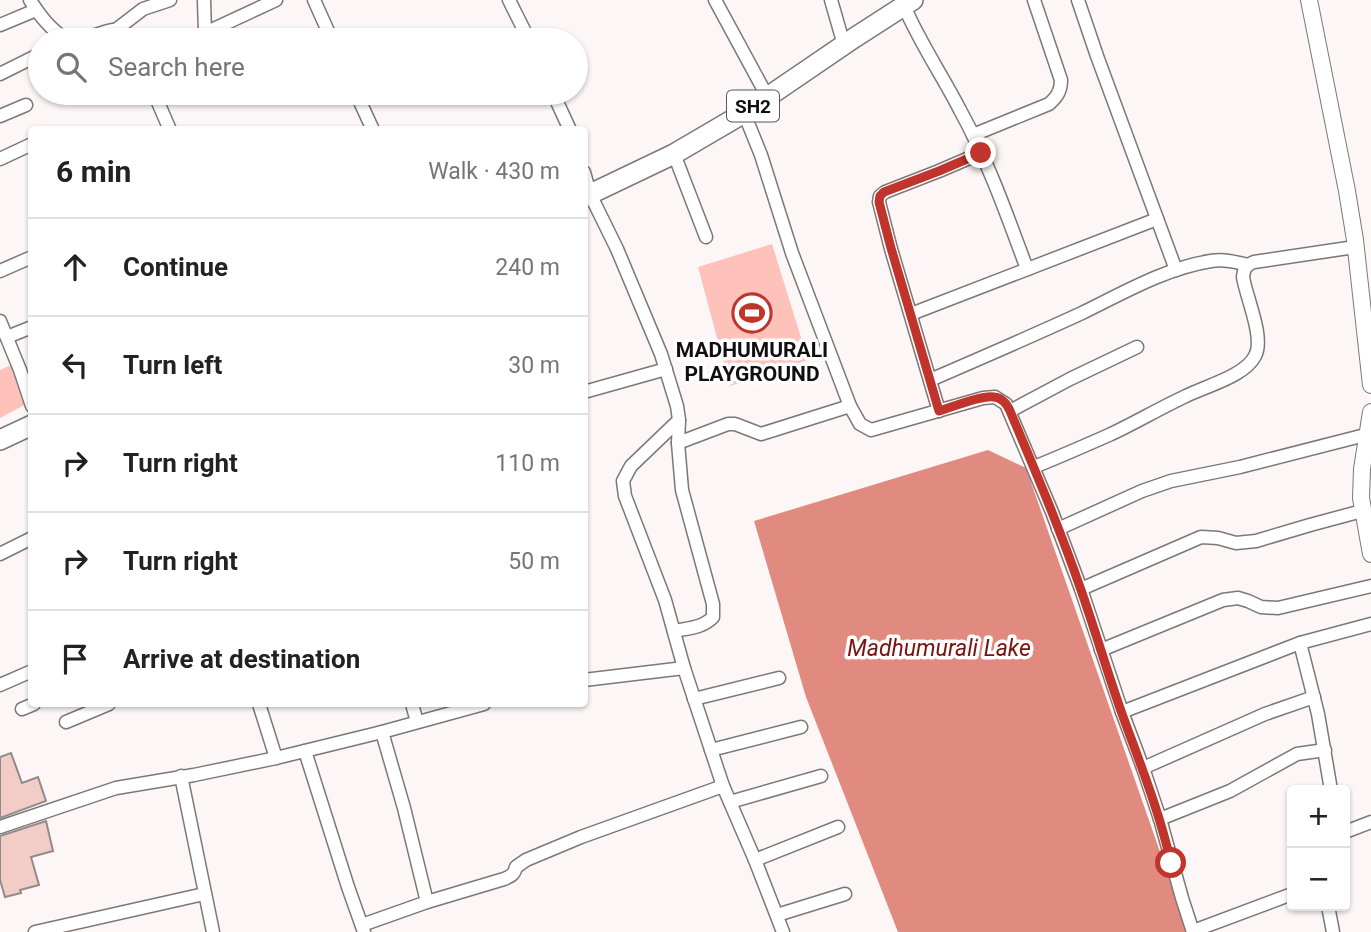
<!DOCTYPE html>
<meta charset="utf-8">
<style>
:root{--surface:#fff;--page:#f2f2f2;--text:#222;--muted:#767676;--line:#e0e0e0}
body{margin:0;font-family:Roboto,sans-serif;background:var(--page);color:var(--text)}
.controls{position:absolute;right:21px;bottom:21px;display:grid;overflow:hidden;border-radius:7px;box-shadow:0 2px 5px #0004}
.controls button{width:63px;height:63px;display:grid;place-items:center;padding:0;border:0;border-bottom:2px solid var(--line);background:var(--surface);color:var(--text);font:35px sans-serif}
.stop{position:absolute;width:21px;height:21px;margin:-16px;border:5px solid #c1342c;border-radius:50%;background:#fff}
.stop.end{background:#c1342c;border-color:#fff;box-shadow:0 2px 7px #0008}
.list{margin:0;padding:0;list-style:none}
h2{display:flex;justify-content:space-between;align-items:center;height:91px;margin:0;padding:0 28px;font-size:30px}
h2 small{font-size:23px;font-weight:400;color:var(--muted)}
.list li{display:grid;grid-template-columns:46px 1fr auto;gap:21px;align-items:center;box-sizing:border-box;height:98px;padding:0 28px;border-top:2px solid var(--line)}
.list b{display:block;font-size:26px;white-space:nowrap}
.list em{font-size:23px;font-style:normal;color:var(--muted)}
.icon{flex:none;width:38px;height:38px;fill:none;stroke:currentColor;stroke-width:2;stroke-linecap:round;stroke-linejoin:round}
.map{position:relative;flex:none;width:1371px;height:932px;overflow:hidden}
.search{position:absolute;background:var(--surface);box-shadow:0 2px 5px #0004;left:28px;top:28px;width:560px;height:77px;display:flex;align-items:center;gap:18px;box-sizing:border-box;padding:0 24px;border-radius:38px;color:var(--muted);font-size:26px}
.panel{position:absolute;background:var(--surface);box-shadow:0 2px 5px #0004;left:28px;top:126px;width:560px;height:581px;border-radius:7px}
.map>svg:first-child{display:block}
.green{fill:#fec2ba}
.water{fill:#e18a7f}
.building{fill:#f2cdc7;stroke:#908b8a;stroke-width:2}
.lines{fill:none;stroke-linecap:round;stroke-linejoin:round}
.minor-casing{stroke:#7d7776;stroke-width:15}
.tertiary-casing{stroke:#7d7776;stroke-width:18}
.primary-casing{stroke:#7d7776;stroke-width:22}
.minor{stroke:#fff;stroke-width:12}
.tertiary{stroke:#fff;stroke-width:16}
.primary{stroke:#fff;stroke-width:19}
.route{stroke:#c1342c;stroke-width:9}
.labels{text-anchor:middle;dominant-baseline:central;stroke-width:7;stroke-linejoin:round;paint-order:stroke}
.shield{fill:#fff;stroke:#585656;stroke-width:2}
.shield-label{font-size:19px;font-weight:bold;fill:#100e0e}
.poi-label{font-size:21px;font-weight:bold;fill:#100e0e;stroke:#fff}
.water-label{font-size:23px;font-style:italic;fill:#7a120f;stroke:#fff}
</style>
<div class="map">
<svg width="1371" height="932" viewBox="0 0 1371 932">
<rect width="100%" height="100%" fill="#fdf6f6"/>
<g class="green">
<path d="M772,244L808,360L730,386L698,267Z"/>
<path d="M11,365L28,403L0,418V370Z"/>
</g>
<path class="water" d="M988,450L1026,468L1188,932H898L806,697L754,521Z"/>
<g class="building">
<path d="M11,753L22,783L38,777L46,801L0,818V757Z"/>
<path d="M46,821L53,851L31,857L39,885L20,890L21,893L5,897L0,880V836Z"/>
</g>
<g class="lines">
<g class="minor-casing">
<g id="minor">
<path d="M30,0C40,16 50,29 67,40"/>
<path d="M204,0L205,33"/>
<path d="M314,0L332,40"/>
<path d="M509,0L529,40"/>
<path d="M715,0L767,96"/>
<path d="M831,0L844,45"/>
<path d="M1078,0L1097,56L1176,270"/>
<path d="M904,6C920,43 942,75 960,110C988,161 1007,215 1027,269"/>
<path d="M0,25L36,10"/>
<path d="M117,29L143,9L170,0"/>
<path d="M68,40C76,39 84,38 92,36C108,32 118,22 129,40"/>
<path d="M190,40L276,0"/>
<path d="M0,74L40,54"/>
<path d="M154,93L170,130"/>
<path d="M356,93L373,130"/>
<path d="M553,93L570,130"/>
<path d="M744,113L761,155L792,253L850,406L860,424L871,430L983,398L995,397L1006,404L1052,512L1081,589L1122,712L1143,768L1160,819L1182,898L1193,932"/>
<path d="M0,116L26,105"/>
<path d="M973,135L1049,104C1057,97 1061,91 1061,80L1034,0"/>
<path d="M674,154L706,237"/>
<path d="M0,159L32,144"/>
<path d="M584,172L590,194L617,249L661,354L677,406L679,420L631,466L623,481L625,496L665,600L684,668L723,786L755,860L783,932"/>
<path d="M0,271L32,257"/>
<path d="M911,314L1157,219"/>
<path d="M0,321L20,370L32,406"/>
<path d="M7,337L32,327"/>
<path d="M930,380C981,358 1032,336 1082,313C1123,293 1166,268 1211,261C1224,259 1236,262 1248,265"/>
<path d="M584,392L666,369"/>
<path d="M939,411L891,249L879,202L880,196L885,192L939,171L981,153"/>
<path d="M1010,411L1070,379L1137,347"/>
<path d="M678,443L728,424H735L761,434L850,406"/>
<path d="M1034,467C1059,457 1084,446 1109,435C1135,423 1160,408 1186,396C1206,386 1245,376 1255,356C1265,338 1246,297 1243,277C1244,268 1246,265 1254,262L1355,247"/>
<path d="M1058,529L1142,491L1171,481L1240,467L1369,434"/>
<path d="M0,554L32,538"/>
<path d="M1081,589L1201,537L1218,538L1236,543L1256,541L1310,525L1362,511"/>
<path d="M674,631C688,628 703,628 713,617V604L682,490L678,443L679,420"/>
<path d="M1300,643L1318,714L1331,790"/>
<path d="M1101,650L1223,600L1238,598L1248,601L1261,607L1278,608L1371,586"/>
<path d="M584,680L684,668"/>
<path d="M0,685L32,671"/>
<path d="M694,699L779,678"/>
<path d="M259,704L276,758"/>
<path d="M412,704L417,722"/>
<path d="M22,709L34,704"/>
<path d="M1122,712L1300,643L1371,624"/>
<path d="M66,722L109,704"/>
<path d="M382,732L404,808L427,902"/>
<path d="M711,750L801,727"/>
<path d="M305,751L348,887L364,932"/>
<path d="M1143,768L1265,714L1314,697"/>
<path d="M181,776L213,932"/>
<path d="M730,802L821,776"/>
<path d="M1160,819L1230,791L1297,754L1325,750"/>
<path d="M0,827L116,788L194,775L276,758L382,732L484,704"/>
<path d="M1345,832L1371,822"/>
<path d="M755,860L838,827"/>
<path d="M1328,906L1333,932"/>
<path d="M777,915L845,894"/>
<path d="M362,925L427,902L504,879C511,876 514,875 516,867L526,860L581,837L723,786"/>
<path d="M1193,931L1292,894"/>
<path d="M35,932L204,894"/>
</g>
</g>
<g class="tertiary-casing">
<g id="tertiary">
<path d="M1309,0L1347,191L1355,240L1371,385"/>
<path d="M1371,412L1362,469L1361,498L1371,554"/>
</g>
</g>
<g class="primary-casing">
<g id="primary">
<path d="M584,197L674,154L744,113L854,38L913,0"/>
<path d="M0,440L32,425"/>
</g>
</g>
<use href="#minor" class="minor"/>
<use href="#tertiary" class="tertiary"/>
<use href="#primary" class="primary"/>
</g>
<g class="lines">
<path class="route" d="M981,153L939,171L884,192L880,196L879,202L891,248L939,411C952,407 982,395 994,397C1003,398 1007,404 1010,411C1035,470 1060,529 1081,590C1095,630 1107,671 1121,711C1139,761 1159,810 1171,863"/>
</g>
<defs>
<g id="stadium-ring" transform="scale(2.0125)"><circle r="9.5" fill="#fff" stroke="#c1342c" stroke-width="1.5"/><path d="M0-5a6.5 5 0 1 0 0 10a6.5 5 0 1 0 0-10ZM-3.5-1.8h7v3.6h-7Z" fill="#c1342c"/></g>
</defs>
<g fill-rule="evenodd">
<use href="#stadium-ring" x="752" y="313"/>
</g>
<g class="labels">
<rect class="shield" x="727" y="90.5" width="52" height="31" rx="5"/>
<g class="shield-label">
<text x="753" y="106">SH2</text>
</g>
<g class="poi-label">
<text x="752" y="350">MADHUMURALI<tspan x="752" dy="24">PLAYGROUND</tspan></text>
</g>
<g class="water-label">
<text x="939" y="648">Madhumurali Lake</text>
</g>
</g>
</svg>
<div class="controls">
<button>+</button>
<button>−</button>
</div>
<div class="stop" style="left:1171px;top:863px"></div>
<div class="stop end" style="left:981px;top:153px"></div>
<div class="search"><svg class="icon" aria-label="search" viewBox="0 0 24 24"><circle cx="10" cy="10" r="6"/><path d="M15 15l6 6"/></svg>Search here</div>
<section class="panel">
<h2>6 min<small>Walk · 430 m</small></h2>
<ul class="list">
<li><svg class="icon" aria-label="ahead" viewBox="0 0 24 24"><path d="M12 20V5M6 11l6-6 6 6"/></svg><div><b>Continue</b></div><em>240 m</em></li>
<li><svg class="icon" aria-label="left" viewBox="0 0 24 24"><path d="M17 20v-9H6M10 6l-5 5 5 5"/></svg><div><b>Turn left</b></div><em>30 m</em></li>
<li><svg class="icon" aria-label="right" viewBox="0 0 24 24"><path d="M7 20v-9h11M14 6l5 5-5 5"/></svg><div><b>Turn right</b></div><em>110 m</em></li>
<li><svg class="icon" aria-label="right" viewBox="0 0 24 24"><path d="M7 20v-9h11M14 6l5 5-5 5"/></svg><div><b>Turn right</b></div><em>50 m</em></li>
<li><svg class="icon" aria-label="arrive" viewBox="0 0 24 24"><path d="M6 21V4h12l-3 4 3 4H6"/></svg><div><b>Arrive at destination</b></div></li>
</ul>
</section>
</div>
